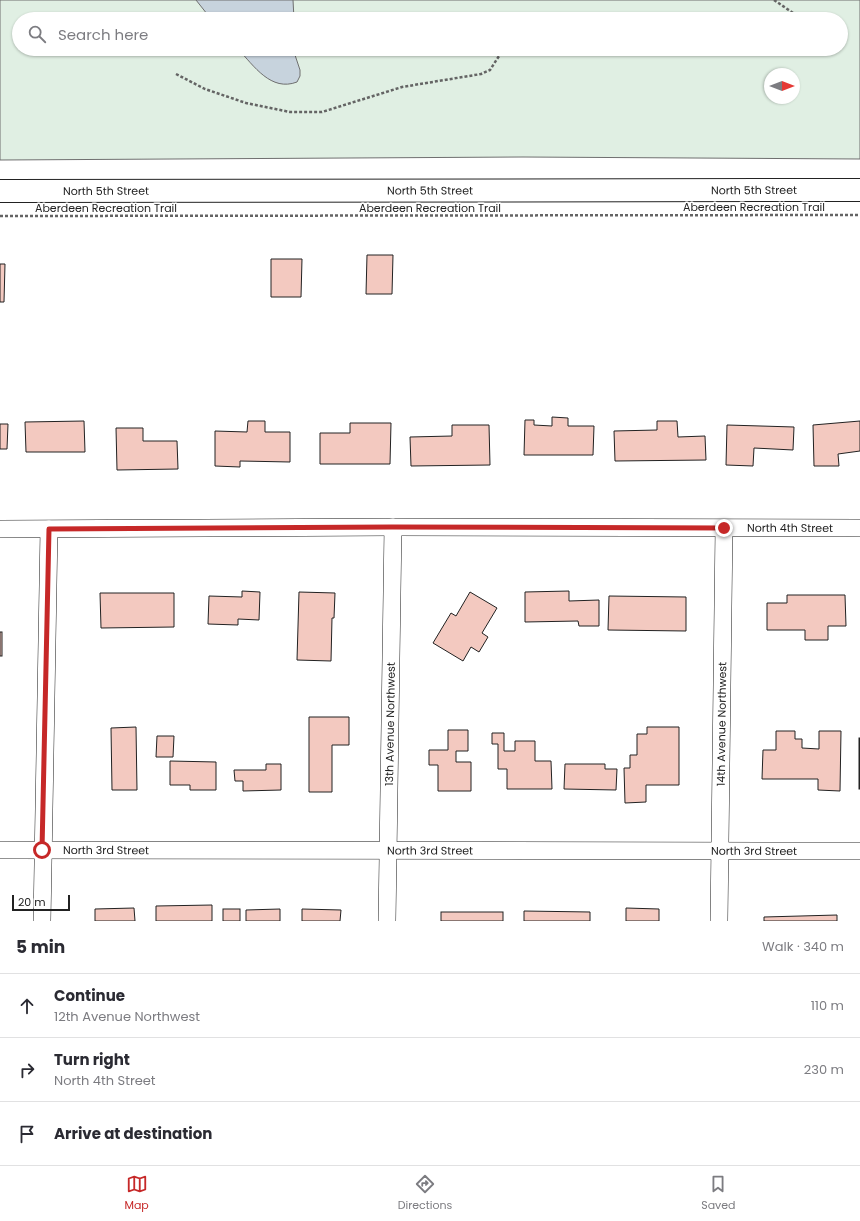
<!DOCTYPE html>
<meta charset="utf-8">
<style>
:root{--surface:#fff;--page:#f7f7f7;--text:#2b2b33;--muted:#7c7c81;--line:#e1e1e2;--accent:#c62828}
body{margin:0;font-family:Poppins,sans-serif;background:var(--page);color:var(--text)}
.compass{position:absolute;left:764px;top:68px;width:36px;height:36px;border-radius:50%;background:var(--surface);box-shadow:0 1px 3px #0004;rotate:90deg}
.scale{position:absolute;left:12px;bottom:10px;width:58px;box-sizing:border-box;padding-left:4px;border:2px solid #222;border-top:0;font-size:11px;line-height:14px;white-space:nowrap;color:#222;-webkit-text-stroke:3px #fff;paint-order:stroke}
.stop{position:absolute;width:12px;height:12px;margin:-9px;border:3px solid #c62828;border-radius:50%;background:#fff}
.stop.end{background:#c62828;border-color:#fff;box-shadow:0 1px 4px #0008}
.list{margin:0;padding:0;list-style:none}
h2{display:flex;justify-content:space-between;align-items:center;height:52px;margin:0;padding:0 16px;font-size:17px}
h2 small{font-size:13px;font-weight:400;color:var(--muted)}
.list li{display:grid;grid-template-columns:26px 1fr auto;gap:12px;align-items:center;box-sizing:border-box;height:64px;padding:0 16px;border-top:1px solid var(--line)}
.list b{display:block;font-size:15px;white-space:nowrap}
.list p{margin:0;font-size:13px;white-space:nowrap;color:var(--muted)}
.list em{font-size:13px;font-style:normal;color:var(--muted)}
.icon{flex:none;width:22px;height:22px;fill:none;stroke:currentColor;stroke-width:2;stroke-linecap:round;stroke-linejoin:round}
.map{position:relative;flex:none;width:860px;height:921px;overflow:hidden}
.search{position:absolute;background:var(--surface);box-shadow:0 1px 3px #0004;left:12px;right:12px;top:12px;height:44px;display:flex;align-items:center;gap:10px;box-sizing:border-box;padding:0 14px;border-radius:22px;color:var(--muted);font-size:15px}
.sheet{height:244px;background:var(--surface)}
nav{display:flex;justify-content:space-around;align-items:center;box-sizing:border-box;height:56px;border-top:1px solid var(--line);background:var(--surface);font-size:11px;color:var(--muted)}
nav a{display:grid;justify-items:center;gap:2px}
nav .on{color:var(--accent)}
.map>svg:first-child{display:block}
.green{fill:#e0efe3;stroke:#6f6f6f;fill-rule:evenodd}
.water{fill:#c7d3dd;stroke:#6f6f6f}
.building{fill:#f3c9c0;stroke:#222}
.lines{fill:none;stroke-linecap:round;stroke-linejoin:round}
.minor-casing{stroke:#222;stroke-width:18}
.tertiary-casing{stroke:#222;stroke-width:24}
.path{stroke:#646464;stroke-width:2.5;stroke-dasharray:3 2;stroke-linecap:butt}
.minor{stroke:#fff;stroke-width:17}
.tertiary{stroke:#fff;stroke-width:22}
.route{stroke:#c62828;stroke-width:5}
.labels{text-anchor:middle;dominant-baseline:central;stroke-width:3;stroke-linejoin:round;paint-order:stroke}
.street-label{font-size:11px;fill:#222;stroke:#fff}
</style>
<div class="map">
<svg width="860" height="921" viewBox="0 0 860 921">
<rect width="100%" height="100%" fill="#fff"/>
<path class="green" d="M0,0H860V159L523,157L0,160ZM19,19H841V49H19ZM770,74H794V98H770Z"/>
<g class="water">
<path d="M196,0H293L294,19H211Z"/>
<path d="M238,49H293L300,70V76L297,82C271,92 254,66 238,49Z"/>
</g>
<g class="building">
<path d="M367,255H393L392,294H366Z"/>
<path d="M271,259H302L301,297H271Z"/>
<path d="M0,264H5L4,302H0Z"/>
<path d="M552,417L568,418V426H594L593,455H524L525,420H534V425L552,426Z"/>
<path d="M84,421L85,452H26L25,422Z"/>
<path d="M248,421H265V432H290V462L240,461V467L215,466V431L247,432Z"/>
<path d="M657,421H677L678,437L705,436L706,460L615,461L614,431L657,430Z"/>
<path d="M860,421V451L838,454L839,466H814L813,425Z"/>
<path d="M350,423H391L390,464H320V433H350Z"/>
<path d="M0,424H8L7,449H0Z"/>
<path d="M452,425H489L490,465L411,466L410,437L452,436Z"/>
<path d="M727,425L794,427L793,450L754,448L753,466L726,465Z"/>
<path d="M116,428H143V441H177L178,469L117,470Z"/>
<path d="M242,591L260,592L259,620L238,619V625L208,624L209,596L242,597Z"/>
<path d="M569,591V601L599,600V626H579L578,621L525,622V592Z"/>
<path d="M299,592L335,593L334,618H332L331,661L297,660Z"/>
<path d="M470,592L497,608L482,633L488,637L479,652L471,647L463,661L433,643L451,613L456,616Z"/>
<path d="M100,593H174V627L101,628Z"/>
<path d="M787,595H845L846,626H828V640H805V630H767V603H787Z"/>
<path d="M609,596L686,597V631L608,630Z"/>
<rect x="0" y="632" width="2" height="24"/>
<path d="M309,717H349V745H332V792H309Z"/>
<path d="M136,727L137,790H112L111,728Z"/>
<path d="M647,727H679V785H646V802L625,803L624,768H630V755H637V734H647Z"/>
<path d="M448,730H468V751H456V762H471V791H438V765H429V750H448Z"/>
<path d="M776,731H795V739H802V748L819,749V731H841L840,791L818,790V779H762L763,750H776Z"/>
<path d="M492,733H504V751H515V741H535V761H551L552,789H507V769H498V744H492Z"/>
<path d="M157,736H174L173,757H156Z"/>
<rect x="859" y="738" width="1" height="51"/>
<path d="M170,761L216,762V790H190V785H170Z"/>
<path d="M266,764H281V790L243,791V781H235L234,770H266Z"/>
<path d="M565,764H605V769H617L616,790L564,789Z"/>
<path d="M212,905V921H156V906Z"/>
<path d="M134,908L135,921H95V909Z"/>
<path d="M626,908L659,909V921H626Z"/>
<rect x="223" y="909" width="17" height="12"/>
<path d="M280,909V921H246V910Z"/>
<path d="M302,909L341,910L340,921H302Z"/>
<path d="M524,911L590,912V921H524Z"/>
<rect x="441" y="912" width="62" height="9"/>
<path d="M837,915V921H764V917Z"/>
</g>
<g class="lines">
<g class="minor-casing">
<g id="minor">
<path id="s1" d="M0,529L393,527L860,528"/>
<path id="s2" d="M0,850L860,851"/>
<path d="M42,921L49,529"/>
<path id="s3" d="M387,921L393,527"/>
<path id="s4" d="M719,921L724,528"/>
</g>
</g>
<g class="tertiary-casing">
<g id="tertiary">
<path id="s5" d="M0,191L860,190"/>
</g>
</g>
<g class="path">
<path d="M774,0L802,19"/>
<path d="M176,74L205,89L246,103L290,112H322L402,87L481,74L490,70L499,56L495,49"/>
<path d="M0,216L860,215"/>
</g>
<use href="#minor" class="minor"/>
<use href="#tertiary" class="tertiary"/>
</g>
<g class="lines">
<path class="route" d="M42,850L49,529L392,527L724,528"/>
</g>
<g class="labels">
<g class="street-label">
<text stroke="none"><textPath href="#s5" startOffset="106">North 5th Street</textPath></text>
<text stroke="none"><textPath href="#s5" startOffset="430">North 5th Street</textPath></text>
<text stroke="none"><textPath href="#s5" startOffset="754">North 5th Street</textPath></text>
<text x="754" y="207">Aberdeen Recreation Trail</text>
<text x="106" y="208">Aberdeen Recreation Trail</text>
<text x="430" y="208">Aberdeen Recreation Trail</text>
<text stroke="none"><textPath href="#s1" startOffset="790">North 4th Street</textPath></text>
<text stroke="none"><textPath href="#s3" startOffset="197">13th Avenue Northwest</textPath></text>
<text stroke="none"><textPath href="#s4" startOffset="197">14th Avenue Northwest</textPath></text>
<text stroke="none"><textPath href="#s2" startOffset="106">North 3rd Street</textPath></text>
<text stroke="none"><textPath href="#s2" startOffset="754">North 3rd Street</textPath></text>
<text stroke="none"><textPath href="#s2" startOffset="430">North 3rd Street</textPath></text>
</g>
</g>
</svg>
<svg class="compass" viewBox="-18 -18 36 36"><path d="M0-13l5 13h-10z" fill="#e53935"/><path d="M0 13l5-13h-10z" fill="#7c7c81"/></svg>
<div class="scale">20 m</div>
<div class="stop" style="left:42px;top:850px"></div>
<div class="stop end" style="left:724px;top:528px"></div>
<div class="search"><svg class="icon" aria-label="search" viewBox="0 0 24 24"><circle cx="10" cy="10" r="6"/><path d="M15 15l6 6"/></svg>Search here</div>
</div>
<section class="sheet">
<h2>5 min<small>Walk · 340 m</small></h2>
<ul class="list">
<li><svg class="icon" aria-label="ahead" viewBox="0 0 24 24"><path d="M12 20V5M6 11l6-6 6 6"/></svg><div><b>Continue</b><p>12th Avenue Northwest</p></div><em>110 m</em></li>
<li><svg class="icon" aria-label="right" viewBox="0 0 24 24"><path d="M7 20v-9h11M14 6l5 5-5 5"/></svg><div><b>Turn right</b><p>North 4th Street</p></div><em>230 m</em></li>
<li><svg class="icon" aria-label="arrive" viewBox="0 0 24 24"><path d="M6 21V4h12l-3 4 3 4H6"/></svg><div><b>Arrive at destination</b></div></li>
</ul>
</section>
<nav>
<a class="on"><svg class="icon" aria-label="map" viewBox="0 0 24 24"><path d="M3 6l6-2 6 2 6-2v14l-6 2-6-2-6 2zM9 4v14M15 6v14"/></svg>Map</a>
<a><svg class="icon" aria-label="directions" viewBox="0 0 24 24"><path d="M12 3l9 9-9 9-9-9zM9 14v-3h6M13 9l2 2-2 2"/></svg>Directions</a>
<a><svg class="icon" aria-label="saved" viewBox="0 0 24 24"><path d="M7 4h10v16l-5-4-5 4z"/></svg>Saved</a>
</nav>
